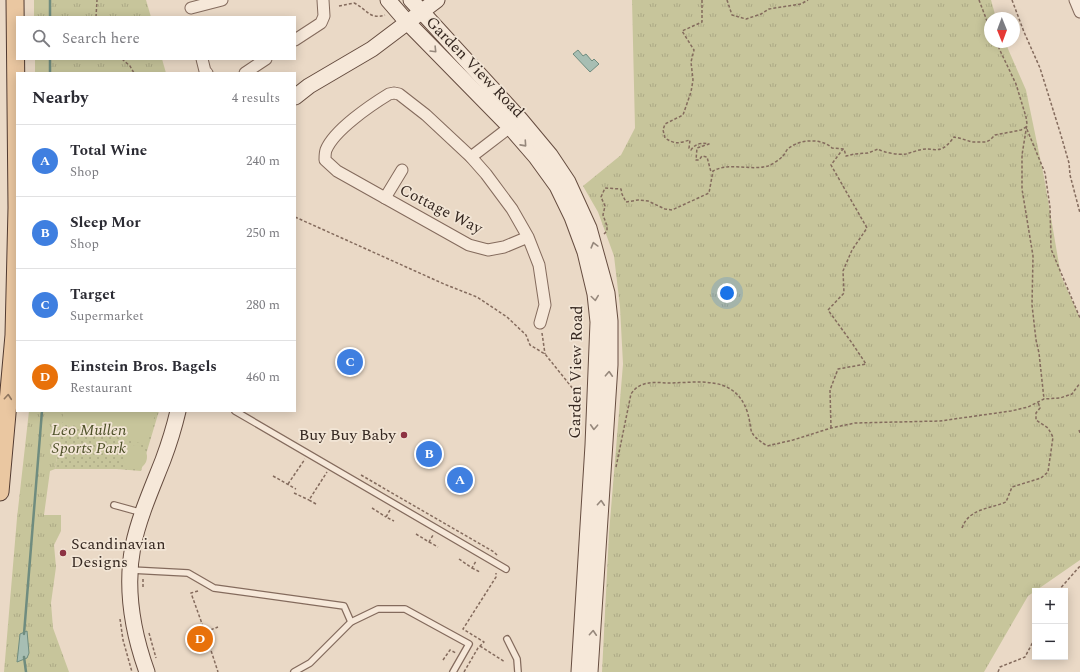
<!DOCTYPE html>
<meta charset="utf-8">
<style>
:root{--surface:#fff;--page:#f7f7f7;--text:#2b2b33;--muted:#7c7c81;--line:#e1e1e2;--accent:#8d3343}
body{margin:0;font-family:Spectral,serif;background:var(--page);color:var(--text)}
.controls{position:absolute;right:12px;bottom:12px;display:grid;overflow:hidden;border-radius:0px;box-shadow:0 2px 10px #0003}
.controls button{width:36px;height:36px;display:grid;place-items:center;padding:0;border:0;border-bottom:1px solid var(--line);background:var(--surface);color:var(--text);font:20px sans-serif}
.compass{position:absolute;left:984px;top:12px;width:36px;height:36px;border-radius:50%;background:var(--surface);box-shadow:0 2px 10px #0003;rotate:179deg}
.you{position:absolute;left:727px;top:293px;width:14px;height:14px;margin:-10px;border:3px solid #fff;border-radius:50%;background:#1a73e8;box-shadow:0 0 0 6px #1a73e833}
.badge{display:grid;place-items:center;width:26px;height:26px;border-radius:50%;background:var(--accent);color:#fff;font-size:13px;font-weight:700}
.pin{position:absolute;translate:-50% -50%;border:2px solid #fff;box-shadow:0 1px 4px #0006}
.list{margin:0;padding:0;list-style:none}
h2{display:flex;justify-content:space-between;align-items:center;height:52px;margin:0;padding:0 16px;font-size:17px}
h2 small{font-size:13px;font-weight:400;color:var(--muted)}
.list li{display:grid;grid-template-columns:26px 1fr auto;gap:12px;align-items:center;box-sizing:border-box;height:72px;padding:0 16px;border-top:1px solid var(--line)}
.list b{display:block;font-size:15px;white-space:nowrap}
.list p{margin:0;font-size:13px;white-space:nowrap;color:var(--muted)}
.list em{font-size:13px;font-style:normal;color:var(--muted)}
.icon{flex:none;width:22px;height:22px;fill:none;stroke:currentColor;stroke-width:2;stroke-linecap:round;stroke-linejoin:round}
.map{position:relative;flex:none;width:1080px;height:672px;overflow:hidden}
.search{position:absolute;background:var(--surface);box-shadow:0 2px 10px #0003;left:16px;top:16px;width:280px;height:44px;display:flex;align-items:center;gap:10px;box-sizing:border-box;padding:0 14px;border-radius:0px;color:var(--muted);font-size:15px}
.panel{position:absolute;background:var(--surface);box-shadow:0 2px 10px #0003;left:16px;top:72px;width:280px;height:340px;border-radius:0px}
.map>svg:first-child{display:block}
.grass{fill:url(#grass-tufts)}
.park{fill:url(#park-dots)}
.pitch{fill:#c7c59b}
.water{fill:#a7beb3;stroke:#6f8c7f}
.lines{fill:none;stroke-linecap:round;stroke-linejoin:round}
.stream{stroke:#6f8c7f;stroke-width:2.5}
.lane-casing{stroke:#846b5d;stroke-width:8}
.street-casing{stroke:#846b5d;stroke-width:13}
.secondary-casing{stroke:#664d40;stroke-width:17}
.primary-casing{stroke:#523b31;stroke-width:19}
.path{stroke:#846b5d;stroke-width:1.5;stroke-dasharray:3 2;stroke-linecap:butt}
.lane{stroke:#f6e8d9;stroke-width:5.5}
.street{stroke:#f6e8d9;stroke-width:11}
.secondary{stroke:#f6e8d9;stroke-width:15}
.primary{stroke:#eac7a1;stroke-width:17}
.oneway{stroke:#96887c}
.oneway2{stroke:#907760}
.poi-dot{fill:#8d3343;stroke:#f2e5d5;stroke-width:1.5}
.labels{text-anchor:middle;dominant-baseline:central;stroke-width:3.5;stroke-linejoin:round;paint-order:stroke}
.street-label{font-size:16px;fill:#352720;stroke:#f2e5d5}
.park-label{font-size:16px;font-style:italic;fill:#4d5028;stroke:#f2e5d5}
.poi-label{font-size:16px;fill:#352720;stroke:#f2e5d5;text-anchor:end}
</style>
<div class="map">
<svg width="1080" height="672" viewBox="0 0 1080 672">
<defs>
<pattern id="grass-tufts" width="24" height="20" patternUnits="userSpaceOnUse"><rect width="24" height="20" fill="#c7c59b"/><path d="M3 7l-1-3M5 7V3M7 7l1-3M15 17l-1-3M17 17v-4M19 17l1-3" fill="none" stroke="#aca985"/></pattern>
<pattern id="park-dots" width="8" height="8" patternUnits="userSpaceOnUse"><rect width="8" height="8" fill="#c7c59b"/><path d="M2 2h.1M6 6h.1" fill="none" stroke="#aca985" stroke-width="1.8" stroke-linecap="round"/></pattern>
</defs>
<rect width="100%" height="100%" fill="#ead9c6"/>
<g class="grass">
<path d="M34,0H146L151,17H34Z"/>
<path d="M632,0H991L996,18H990V42H1005L1026,90L1044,177L1061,276L1080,318V560L1028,596L984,672H602L609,533L623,364L620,307L614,256L598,212L583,186L621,155L635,128Z"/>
<path d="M35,59H162L166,73H35Z"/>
<path d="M29,411H64L55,469L50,471L44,515H61V531L54,545L56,567L51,603L53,628L69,672H4L17,518Z"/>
</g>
<path class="park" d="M64,411H159L141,471L117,469H55Z"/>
<g class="pitch">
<path d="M64,411H156L147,445L61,422Z"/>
<circle cx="135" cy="457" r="12"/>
</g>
<g class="water">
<path d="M578,50L583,56L586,54L592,61L594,59L599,64L590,72L573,54Z"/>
<path d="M27,631L29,653L27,658L17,662L20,634Z"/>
</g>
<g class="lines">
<g class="stream">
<path d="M50,0V17"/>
<path d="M50,59V73"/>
<path d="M24,634L42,411"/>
<path d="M24,657L26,672"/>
</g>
<g class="lane-casing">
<g id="lane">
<path d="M235,411L506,569"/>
<path d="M114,505L143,513"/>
<path d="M131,570L188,573L214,588L344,606L351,622"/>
<path d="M507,639L517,659L518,672"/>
<path d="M294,672L310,663L351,622L378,609H405L469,644L453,672"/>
</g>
</g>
<g class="street-casing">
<g id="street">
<path d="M1075,0L1080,12"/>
<path d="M191,8L222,0"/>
<path d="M295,40L321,23L324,16L323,0"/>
<path d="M202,59L205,71L207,73"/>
<path d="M245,73L266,59"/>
<path d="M471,157L510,127"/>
<path d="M385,198L402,170"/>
<path d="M528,237L504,247L488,250L469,245L337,171L325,160C325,156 325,153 326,150C334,130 371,105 389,94L394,93L399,94L426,115L471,157L486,174L512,209L528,237L539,265L545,305L540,323"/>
</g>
</g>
<g class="secondary-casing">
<g id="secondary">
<path d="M388,0L407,22L510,127L536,157L557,186L572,217L585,252L595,294L598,322L593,445L579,672"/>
<path d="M411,0L520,119L550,155L568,182L589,228L607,293L610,321V365L590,672"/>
<path d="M295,97L309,86L372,49L437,0"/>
<path d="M147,672C133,633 125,588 133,546C139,517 152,488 163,460C169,444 174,428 178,411"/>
</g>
</g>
<g class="primary-casing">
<path id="primary" d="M0,492L14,335L17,208L15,0"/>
</g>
<g class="path">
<path d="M702,0V22L682,31L694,50L691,62L693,80L691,92L683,115L665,124L663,130L665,138C676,145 678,143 690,140L689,148L691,150C695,144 701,142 709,144L697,148L696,160H699L702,156L707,157L711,172"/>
<path d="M727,0L732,15L746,19L761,14L769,9L801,4L808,0"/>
<path d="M979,0L990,29"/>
<path d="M1012,0L1024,32L1040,68L1060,132L1069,163L1070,175L1080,213"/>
<path d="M339,6L354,3C367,9 369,20 385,15"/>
<path d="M96,17L97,0"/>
<path d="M996,42L1016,84L1026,117L1027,124L1022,155V189L1033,256L1032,305L1036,340L1039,353L1044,399"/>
<path d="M122,59L130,66L134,73"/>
<path d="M295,217L444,284L477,297L507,317L526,335L530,345L545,354L582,400"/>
<path d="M604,234L607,231V226L603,215L605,206L601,197L605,188L621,189L622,194L626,202L638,200L648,201L665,209L672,210L709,193L713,171C729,162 750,171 768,166C773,164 779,160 783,156C785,154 786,150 789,148C800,139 822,138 832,148L844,149L846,156L854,154L868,153L878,149C884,153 899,155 906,154C913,152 920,149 927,149C932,149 937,151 943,148C947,146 951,141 954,137L959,138L972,142H986L990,140L995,135L1021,130L1026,127L1045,173L1050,207L1051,249L1080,318"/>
<path d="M542,333L545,354"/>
<path d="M831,428L830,390L838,369L866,364L852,343L828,310L844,293L843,271L852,250L867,228L831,165L843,149"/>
<path d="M1079,430L1080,433"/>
<path d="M616,467L631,394C639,381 654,382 667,383C698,383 734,374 747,411C754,433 745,431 767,446L793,440L831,428L855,423L940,421L1011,411L1028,407L1044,399L1060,398L1072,394L1080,383"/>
<path d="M361,475L494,552L497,555"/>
<path d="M273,476L296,489"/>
<path d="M288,484L305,459"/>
<path d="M294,493L309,500"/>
<path d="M316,504L309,500L327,472"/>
<path d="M372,508L386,517"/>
<path d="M390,510L386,517L394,521"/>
<path d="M962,528C969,508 990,509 1006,502L1012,487L1041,478L1048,472L1053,437L1048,428L1036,420V413L1040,408L1038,402"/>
<path d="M416,534L429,542L433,535"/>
<path d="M429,542L438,547"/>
<path d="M459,559L472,568L476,561"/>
<path d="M472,568L480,572"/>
<path d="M143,587V577"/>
<path d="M198,591L191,593L205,632L218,627"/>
<path d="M1058,591L1080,566"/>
<path d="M120,619L123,640L132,672"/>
<path d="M205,632L218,672"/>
<path d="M149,633L156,658"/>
<path d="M480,646L505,662"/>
<path d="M443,660L450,650L456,653"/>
<path d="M464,672L478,648L484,642L463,629L496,577V573"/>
<path d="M998,672L1000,667L1025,657L1035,638"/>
</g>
<use href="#lane" class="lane"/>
<use href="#street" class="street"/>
<use href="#secondary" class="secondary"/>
<use href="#primary" class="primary"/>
</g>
<defs><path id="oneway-chevron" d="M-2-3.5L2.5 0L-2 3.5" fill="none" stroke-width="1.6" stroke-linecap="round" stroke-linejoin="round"/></defs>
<g class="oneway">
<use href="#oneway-chevron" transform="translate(434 50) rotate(46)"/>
<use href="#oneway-chevron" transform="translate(524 144) rotate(48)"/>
<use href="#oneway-chevron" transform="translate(594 245) rotate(-105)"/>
<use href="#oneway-chevron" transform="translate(595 298) rotate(82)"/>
<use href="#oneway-chevron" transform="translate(609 374) rotate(-87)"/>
<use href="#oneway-chevron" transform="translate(594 427) rotate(93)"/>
<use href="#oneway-chevron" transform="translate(601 503) rotate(-86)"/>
<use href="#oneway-chevron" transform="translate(593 633) rotate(-86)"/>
</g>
<use class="oneway2" href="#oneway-chevron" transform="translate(8 397) rotate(-85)"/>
<g class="poi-dot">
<circle cx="404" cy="435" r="4"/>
<circle cx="63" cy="553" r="4"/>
</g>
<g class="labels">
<g class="street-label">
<text transform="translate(475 67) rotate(46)">Garden View Road</text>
<text transform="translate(441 209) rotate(27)">Cottage Way</text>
<text transform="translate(576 372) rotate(-89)">Garden View Road</text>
</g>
<g class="park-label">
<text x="89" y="430">Leo Mullen<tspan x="89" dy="18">Sports Park</tspan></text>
</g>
<g class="poi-label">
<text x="396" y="435">Buy Buy Baby</text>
<text x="71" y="544" text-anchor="start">Scandinavian<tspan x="71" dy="18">Designs</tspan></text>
</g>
</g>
</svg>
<div class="controls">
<button>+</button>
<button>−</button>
</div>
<svg class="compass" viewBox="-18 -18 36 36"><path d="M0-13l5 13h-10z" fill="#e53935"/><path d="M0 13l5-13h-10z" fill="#7c7c81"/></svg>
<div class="you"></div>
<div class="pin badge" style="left:460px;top:480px;background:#3f7fe0">A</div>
<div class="pin badge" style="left:429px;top:454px;background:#3f7fe0">B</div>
<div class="pin badge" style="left:350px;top:362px;background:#3f7fe0">C</div>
<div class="pin badge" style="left:200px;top:639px;background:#e8710a">D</div>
<div class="search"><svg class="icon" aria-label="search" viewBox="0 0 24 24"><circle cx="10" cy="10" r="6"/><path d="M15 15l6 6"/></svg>Search here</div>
<section class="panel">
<h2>Nearby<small>4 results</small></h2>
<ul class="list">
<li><span class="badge" style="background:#3f7fe0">A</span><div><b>Total Wine</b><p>Shop</p></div><em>240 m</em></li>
<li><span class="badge" style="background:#3f7fe0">B</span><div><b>Sleep Mor</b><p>Shop</p></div><em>250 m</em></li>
<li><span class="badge" style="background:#3f7fe0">C</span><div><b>Target</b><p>Supermarket</p></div><em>280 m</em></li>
<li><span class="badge" style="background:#e8710a">D</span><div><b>Einstein Bros. Bagels</b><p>Restaurant</p></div><em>460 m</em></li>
</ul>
</section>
</div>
